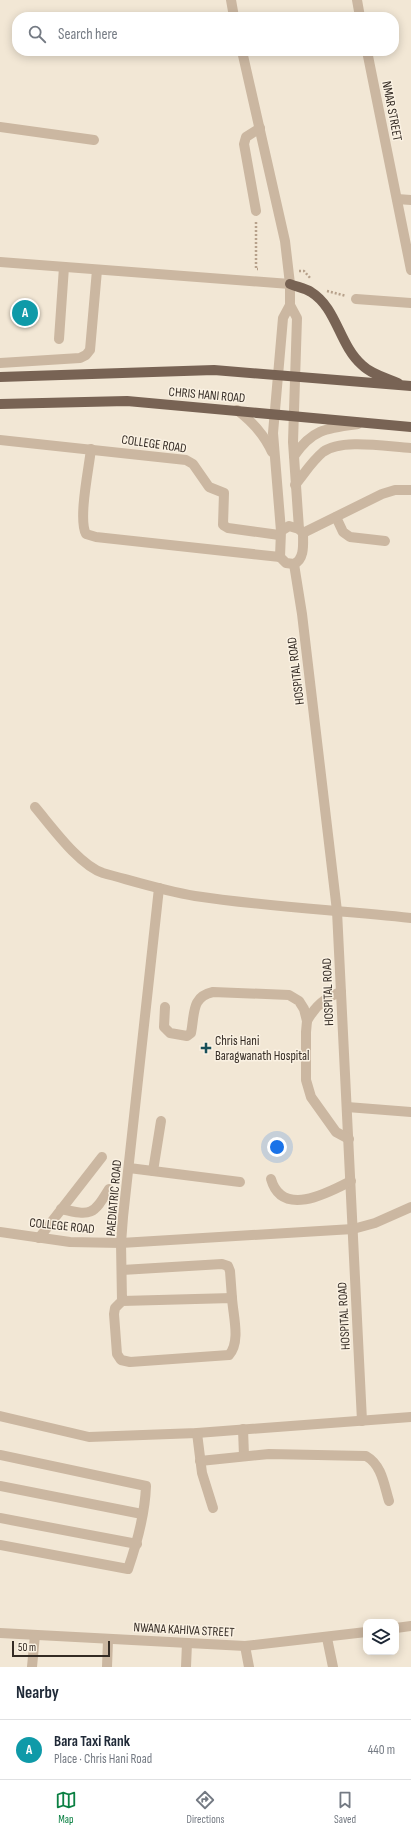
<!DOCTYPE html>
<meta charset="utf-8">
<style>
:root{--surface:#fff;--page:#f2f2f3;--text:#1f2937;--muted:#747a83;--line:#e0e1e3;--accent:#0b8043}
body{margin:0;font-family:"Sofia Sans Condensed",sans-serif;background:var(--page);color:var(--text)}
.controls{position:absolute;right:12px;bottom:12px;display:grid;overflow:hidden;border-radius:8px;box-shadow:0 2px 10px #0003}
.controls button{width:36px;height:36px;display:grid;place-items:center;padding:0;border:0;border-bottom:1px solid var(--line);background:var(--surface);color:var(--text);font:20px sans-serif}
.scale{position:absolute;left:12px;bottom:10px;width:98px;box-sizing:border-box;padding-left:4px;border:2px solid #342b24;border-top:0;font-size:11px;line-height:14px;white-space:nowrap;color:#342b24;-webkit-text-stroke:3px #faf1e2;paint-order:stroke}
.you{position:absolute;left:277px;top:1147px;width:14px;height:14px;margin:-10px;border:3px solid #fff;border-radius:50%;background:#1a73e8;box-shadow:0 0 0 6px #1a73e833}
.badge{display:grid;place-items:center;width:26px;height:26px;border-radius:50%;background:var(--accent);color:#fff;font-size:13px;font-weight:700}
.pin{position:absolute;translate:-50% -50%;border:2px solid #fff;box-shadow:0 1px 4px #0006}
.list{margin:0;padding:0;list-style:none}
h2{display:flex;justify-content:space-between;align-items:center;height:52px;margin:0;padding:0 16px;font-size:17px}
h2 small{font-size:13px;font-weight:400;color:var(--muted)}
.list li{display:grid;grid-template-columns:26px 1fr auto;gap:12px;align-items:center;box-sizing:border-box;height:60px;padding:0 16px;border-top:1px solid var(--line)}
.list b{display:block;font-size:15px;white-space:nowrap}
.list p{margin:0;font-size:13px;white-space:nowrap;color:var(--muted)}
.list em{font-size:13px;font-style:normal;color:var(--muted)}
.icon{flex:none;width:22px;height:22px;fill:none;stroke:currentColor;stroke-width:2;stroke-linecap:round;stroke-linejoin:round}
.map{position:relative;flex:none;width:411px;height:1667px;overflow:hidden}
.search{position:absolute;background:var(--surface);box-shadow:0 2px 10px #0003;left:12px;right:12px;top:12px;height:44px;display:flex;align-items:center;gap:10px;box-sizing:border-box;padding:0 14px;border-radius:16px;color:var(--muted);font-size:15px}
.sheet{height:112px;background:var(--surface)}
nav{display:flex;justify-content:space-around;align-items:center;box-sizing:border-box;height:56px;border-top:1px solid var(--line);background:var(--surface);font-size:11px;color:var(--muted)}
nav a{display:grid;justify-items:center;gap:2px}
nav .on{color:var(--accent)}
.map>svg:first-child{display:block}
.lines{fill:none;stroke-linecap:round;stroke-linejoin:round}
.path{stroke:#b7a18b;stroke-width:2.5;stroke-dasharray:2 2;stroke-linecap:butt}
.minor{stroke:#cbb7a1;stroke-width:10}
.major{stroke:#786354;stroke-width:10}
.poi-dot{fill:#174f58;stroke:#faf1e2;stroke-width:1.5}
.labels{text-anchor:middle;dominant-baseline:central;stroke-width:3;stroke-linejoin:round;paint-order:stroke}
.street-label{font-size:13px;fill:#342b24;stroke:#faf1e2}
.poi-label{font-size:13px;fill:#342b24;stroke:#faf1e2;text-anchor:start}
</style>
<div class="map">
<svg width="411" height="1667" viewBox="0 0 411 1667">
<rect width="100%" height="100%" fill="#f2e7d5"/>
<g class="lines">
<g class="path">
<path d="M256,222V269H258"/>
<path d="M299,271H304L311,279"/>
<path d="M327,291L346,296"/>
</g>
<g class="minor">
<path d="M231,0L234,17"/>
<path d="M357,0L360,17"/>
<path d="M242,51L285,241L290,284V305L283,318L273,433L281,531"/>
<path d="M367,51L411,270"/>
<path d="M0,127L94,140"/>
<path d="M397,199L411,200"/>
<path d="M256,211L244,144L246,137L260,128"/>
<path d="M0,262L290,284"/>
<path d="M356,299L411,303"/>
<path d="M290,305L297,318L293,442L299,529"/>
<path d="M59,339L64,267"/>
<path d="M0,363L80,358L86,355L90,350L97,270"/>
<path d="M237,410C253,422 264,434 272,452"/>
<path d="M0,440L186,460L193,464L209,487L224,493L223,525L228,528L279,535"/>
<path d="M91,449C89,468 78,519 86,534L96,537L280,557"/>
<path d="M294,456C312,429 327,428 358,424"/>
<path d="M295,485C304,474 312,461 323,452C341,438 389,447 411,448"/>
<path d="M336,517L343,532L350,537L385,541"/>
<path d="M289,526L299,529L303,533C303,544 305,559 294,564L286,563L280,557L281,531Z"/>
<path d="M303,533L382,494L395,490H411"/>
<path d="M294,564L302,614L337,911L362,1421"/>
<path d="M35,807C52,827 79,865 103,873C133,881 164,891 195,896C267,907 339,910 411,918"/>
<path d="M165,1007L164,1027L170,1033L187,1036L191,1033C195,1013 191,997 213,992L289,995L299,1001L304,1009L307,1021L306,1032V1080L311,1097L336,1132L349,1139"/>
<path d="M307,1021C315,1006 325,997 341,992"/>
<path d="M347,1107L411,1112"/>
<path d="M129,1168L240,1182"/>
<path d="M153,1171L161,1121"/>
<path d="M271,1179C282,1218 328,1193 351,1181"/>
<path d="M61,1209C92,1216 93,1215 109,1189"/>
<path d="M0,1232L70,1242L121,1243L353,1229L375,1223L411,1207"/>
<path d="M39,1238L102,1157"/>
<path d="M122,1270L222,1264L228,1266L230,1271L232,1298"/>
<path d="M122,1301L232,1298C233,1315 241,1342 229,1355L130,1362L121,1360L117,1354L114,1314L115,1308L122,1301L121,1243L123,1217L159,888"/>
<path d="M0,1416L89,1437L197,1433L411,1417"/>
<path d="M243,1429L244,1456"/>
<path d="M197,1433L202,1473L213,1508"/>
<path d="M0,1455L146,1486C145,1514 137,1543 128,1569L0,1545"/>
<path d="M200,1461L269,1454L366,1456C382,1465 384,1485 389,1501"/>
<path d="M0,1486L142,1514"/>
<path d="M0,1518L137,1544"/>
<path d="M396,1628L411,1626"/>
<path d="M0,1633L245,1646L366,1632"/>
<path d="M327,1638L333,1667"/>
<path d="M245,1646L249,1667"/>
<path d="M32,1667L35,1635"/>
<path d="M107,1667L108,1640"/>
<path d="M186,1667L187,1643"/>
</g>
<g class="major">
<path d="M290,284C297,287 305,288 311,292C337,308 339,345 362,365C371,374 386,378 398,383"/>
<path d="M0,377L214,370L411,386"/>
<path d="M0,404L127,401L411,427"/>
</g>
</g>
<path class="poi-dot" d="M204 1042h4v4h4v4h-4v4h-4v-4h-4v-4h4z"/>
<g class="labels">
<g class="street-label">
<text transform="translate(392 111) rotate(79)">NMAR STREET</text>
<text transform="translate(207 395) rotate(5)">CHRIS HANI ROAD</text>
<text transform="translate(154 444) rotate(8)">COLLEGE ROAD</text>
<text transform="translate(296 671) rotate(-97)">HOSPITAL ROAD</text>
<text transform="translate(328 992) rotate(-92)">HOSPITAL ROAD</text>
<text transform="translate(114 1198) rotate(-85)">PAEDIATRIC ROAD</text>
<text transform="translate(62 1226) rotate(6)">COLLEGE ROAD</text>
<text transform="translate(344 1316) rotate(-93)">HOSPITAL ROAD</text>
<text transform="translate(184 1630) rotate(3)">NWANA KAHIVA STREET</text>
</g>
<g class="poi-label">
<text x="215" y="1041">Chris Hani<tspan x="215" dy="15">Baragwanath Hospital</tspan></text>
</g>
</g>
</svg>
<div class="controls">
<button><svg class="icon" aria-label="layers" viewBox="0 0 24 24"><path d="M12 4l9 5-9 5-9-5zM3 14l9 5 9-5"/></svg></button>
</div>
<div class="scale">50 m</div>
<div class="you"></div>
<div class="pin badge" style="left:25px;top:313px;background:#0f9aa8">A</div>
<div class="search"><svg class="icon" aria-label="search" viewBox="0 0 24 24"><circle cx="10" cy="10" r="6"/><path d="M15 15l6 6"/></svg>Search here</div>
</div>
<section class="sheet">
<h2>Nearby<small></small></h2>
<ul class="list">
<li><span class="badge" style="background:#0f9aa8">A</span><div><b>Bara Taxi Rank</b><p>Place · Chris Hani Road</p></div><em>440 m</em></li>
</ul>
</section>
<nav>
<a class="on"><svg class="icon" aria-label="map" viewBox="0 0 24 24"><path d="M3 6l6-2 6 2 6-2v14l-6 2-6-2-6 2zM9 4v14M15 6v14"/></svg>Map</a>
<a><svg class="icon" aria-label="directions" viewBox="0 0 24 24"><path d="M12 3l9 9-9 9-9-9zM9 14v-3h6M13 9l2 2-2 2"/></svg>Directions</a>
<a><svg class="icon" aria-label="saved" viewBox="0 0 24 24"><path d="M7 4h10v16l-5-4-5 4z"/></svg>Saved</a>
</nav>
